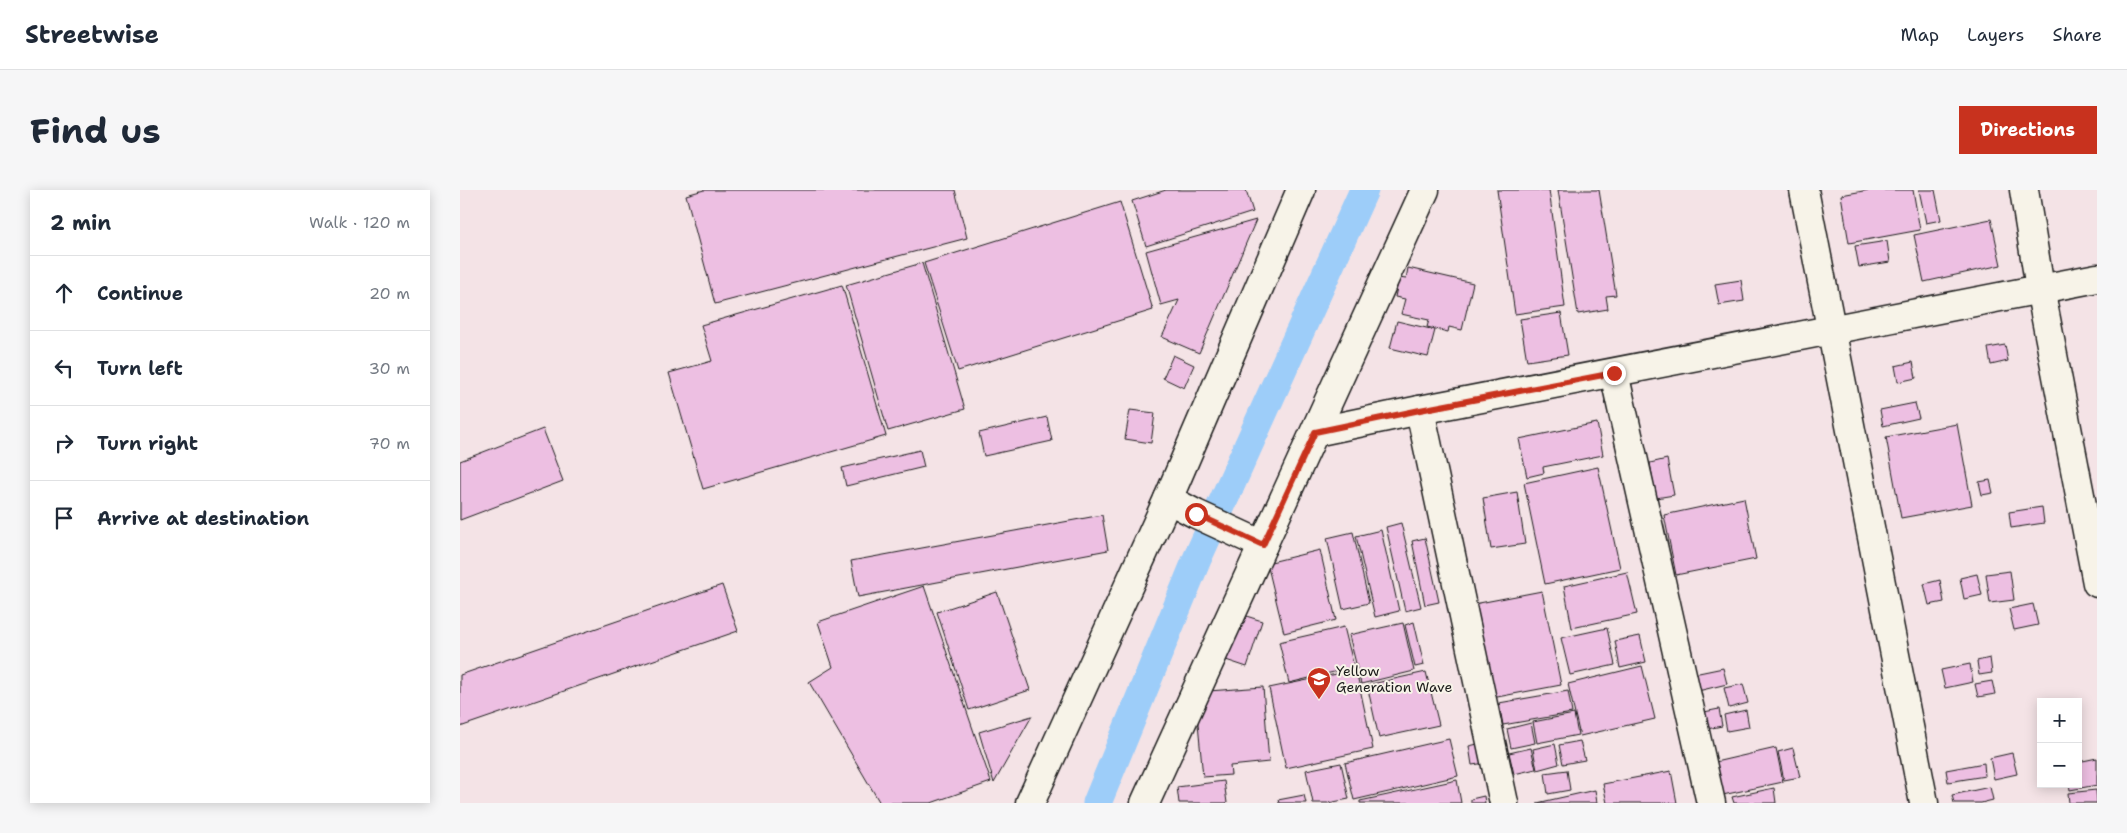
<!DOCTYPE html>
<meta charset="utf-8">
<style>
:root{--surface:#fff;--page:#f6f6f7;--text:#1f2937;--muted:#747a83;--line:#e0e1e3;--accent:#c8321e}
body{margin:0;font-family:"Shantell Sans",sans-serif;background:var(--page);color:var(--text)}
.controls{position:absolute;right:15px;bottom:15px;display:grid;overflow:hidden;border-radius:0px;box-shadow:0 2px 12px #0003}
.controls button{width:45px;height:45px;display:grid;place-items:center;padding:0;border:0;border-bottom:1px solid var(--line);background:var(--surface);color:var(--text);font:25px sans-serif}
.stop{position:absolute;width:15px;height:15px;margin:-11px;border:4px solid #c8321e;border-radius:50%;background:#fff}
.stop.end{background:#c8321e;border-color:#fff;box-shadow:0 1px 5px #0008}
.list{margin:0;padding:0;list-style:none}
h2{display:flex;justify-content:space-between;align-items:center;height:65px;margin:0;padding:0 20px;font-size:21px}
h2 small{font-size:16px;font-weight:400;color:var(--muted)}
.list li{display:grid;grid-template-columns:32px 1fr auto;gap:15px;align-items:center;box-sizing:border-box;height:75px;padding:0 20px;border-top:1px solid var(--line)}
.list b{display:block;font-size:19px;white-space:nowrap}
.list em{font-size:16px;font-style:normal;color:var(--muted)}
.icon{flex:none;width:28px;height:28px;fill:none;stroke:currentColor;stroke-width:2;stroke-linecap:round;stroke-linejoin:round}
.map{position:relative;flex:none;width:1637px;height:613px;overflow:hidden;border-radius:0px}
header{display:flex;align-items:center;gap:30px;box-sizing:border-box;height:70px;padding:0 25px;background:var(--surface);border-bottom:1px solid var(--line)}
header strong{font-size:24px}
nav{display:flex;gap:28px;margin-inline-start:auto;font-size:18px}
.intro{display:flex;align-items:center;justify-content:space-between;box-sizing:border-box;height:120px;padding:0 30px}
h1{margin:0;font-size:35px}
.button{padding:12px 22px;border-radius:0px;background:var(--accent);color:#fff;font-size:18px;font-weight:700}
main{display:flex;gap:30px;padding:0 30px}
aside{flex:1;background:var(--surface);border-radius:0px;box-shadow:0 2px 12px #0003}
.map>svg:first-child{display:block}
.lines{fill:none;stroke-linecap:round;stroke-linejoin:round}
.canal{stroke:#9dcdf9;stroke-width:29}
.building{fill:#edbfe2;stroke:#1c1c1c}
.minor-casing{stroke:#1c1c1c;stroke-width:31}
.minor{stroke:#f7f3e8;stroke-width:28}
.route{stroke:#c8321e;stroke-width:6}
.labels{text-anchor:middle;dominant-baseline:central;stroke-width:4;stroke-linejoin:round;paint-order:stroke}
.poi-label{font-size:14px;fill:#1c1c1c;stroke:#f7f3e8;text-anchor:start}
</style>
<header>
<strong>Streetwise</strong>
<nav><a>Map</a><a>Layers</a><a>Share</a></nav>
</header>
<div class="intro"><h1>Find us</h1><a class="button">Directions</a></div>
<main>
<aside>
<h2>2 min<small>Walk · 120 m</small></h2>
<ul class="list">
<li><svg class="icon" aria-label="ahead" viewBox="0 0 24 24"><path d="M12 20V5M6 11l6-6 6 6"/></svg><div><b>Continue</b></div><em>20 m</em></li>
<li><svg class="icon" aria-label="left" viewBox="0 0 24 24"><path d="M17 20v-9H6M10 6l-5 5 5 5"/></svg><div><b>Turn left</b></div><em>30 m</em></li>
<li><svg class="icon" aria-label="right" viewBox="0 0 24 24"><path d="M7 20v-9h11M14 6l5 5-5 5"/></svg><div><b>Turn right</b></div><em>70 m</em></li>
<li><svg class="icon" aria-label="arrive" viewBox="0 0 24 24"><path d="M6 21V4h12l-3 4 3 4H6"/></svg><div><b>Arrive at destination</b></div></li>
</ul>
</aside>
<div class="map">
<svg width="1637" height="613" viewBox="0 0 1637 613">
<rect width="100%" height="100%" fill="#f4e3e6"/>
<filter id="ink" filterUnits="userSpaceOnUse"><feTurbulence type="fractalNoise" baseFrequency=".02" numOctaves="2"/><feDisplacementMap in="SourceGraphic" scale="10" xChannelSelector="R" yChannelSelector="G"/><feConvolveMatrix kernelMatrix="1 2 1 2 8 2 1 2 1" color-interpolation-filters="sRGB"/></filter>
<g filter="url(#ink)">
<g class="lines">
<path class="canal" d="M637,613L737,369L904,0"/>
</g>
<g class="building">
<path d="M244,0H495L507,48L255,114L226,5Z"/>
<path d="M706,0H786L793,22L686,56L672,11Z"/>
<path d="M1037,0H1089L1105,117L1055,124Z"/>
<path d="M1098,0H1139L1156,105L1146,106L1148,119L1118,124Z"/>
<path d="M1409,0H1453L1460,40L1389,53L1381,5Z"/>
<path d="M1459,0H1475L1481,30L1466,33Z"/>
<path d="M660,12L693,120L498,181L464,73Z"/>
<path d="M1531,29L1541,75L1464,92L1454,45Z"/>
<path d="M796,30L739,163L702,147L719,110L701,115L686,61Z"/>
<path d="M1427,51L1430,72L1399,77L1395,56Z"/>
<path d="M462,73L505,219L428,241L386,95Z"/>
<path d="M948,78L1013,93L1002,140L989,137L988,142L967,137L969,130L941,124L945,109L935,107L939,88L946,89Z"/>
<path d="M1281,90L1284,111L1259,115L1255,94Z"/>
<path d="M382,95L426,246L243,299L209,183L252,171L241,135Z"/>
<path d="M1101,123L1108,165L1067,171L1060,129Z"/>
<path d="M937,131L975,140L968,167L930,158Z"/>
<path d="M1545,155L1548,171L1531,175L1528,158Z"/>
<path d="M713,165L734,175L724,198L703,188Z"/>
<path d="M1453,172L1456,188L1438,192L1435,176Z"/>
<path d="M1455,213L1459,228L1423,236L1420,220Z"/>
<path d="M670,220L695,223L691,253L665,249Z"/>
<path d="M587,227L592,251L524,266L519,243Z"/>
<path d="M1137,233L1143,265L1083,277L1084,283L1067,287L1059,249Z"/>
<path d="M1497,234L1512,315L1441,328L1426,247Z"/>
<path d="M83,239L103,291L0,330V271Z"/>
<path d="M460,260L464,277L386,296L382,278Z"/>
<path d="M1207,269L1214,305L1196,308L1190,273Z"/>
<path d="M1138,277L1160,378L1085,394L1064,293Z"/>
<path d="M1530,290L1533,303L1522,305L1519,292Z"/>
<path d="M1057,302L1065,354L1031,359L1023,308Z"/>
<path d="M1284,308L1296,369L1216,385L1204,325Z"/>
<path d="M1582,317L1584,333L1551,338L1549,322Z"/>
<path d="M642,325L648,360L398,407L391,371Z"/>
<path d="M941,333L961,417L945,421L926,337Z"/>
<path d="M921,340L939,421L915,427L896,346Z"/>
<path d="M893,342L909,413L883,419L867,348Z"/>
<path d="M965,348L979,412L965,415L952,351Z"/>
<path d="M860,360L876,430L824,443L807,373Z"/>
<path d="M1550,381L1554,410L1530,413L1526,384Z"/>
<path d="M1167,382L1177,424L1112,438L1104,396Z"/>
<path d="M1517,384L1522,405L1504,409L1500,388Z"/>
<path d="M1480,390L1484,412L1469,415L1464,394Z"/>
<path d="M262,395L278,441L0,537V485Z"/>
<path d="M464,396L531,592L471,613H420L349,492L373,477L358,432Z"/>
<path d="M1082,401L1101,495L1032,508L1014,414Z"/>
<path d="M537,402L570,500L509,520L477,422Z"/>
<path d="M1573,414L1578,435L1554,440L1549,419Z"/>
<path d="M780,424L802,431L787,477L766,470Z"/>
<path d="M954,432L964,475L955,477L945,435Z"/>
<path d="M943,433L954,481L901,494L889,445Z"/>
<path d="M884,437L894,477L829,493L819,452Z"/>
<path d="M1147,438L1155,475L1110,485L1101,448Z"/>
<path d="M1180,446L1186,472L1160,478L1155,451Z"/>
<path d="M1530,468L1532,483L1519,485L1517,471Z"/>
<path d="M1510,474L1513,492L1485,498L1481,480Z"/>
<path d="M1182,476L1195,529L1120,546L1108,494Z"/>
<path d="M1263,478L1267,494L1238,501L1234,484Z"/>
<path d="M896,480L913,559L826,578L809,498Z"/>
<path d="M966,482L979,535L919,548L907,495Z"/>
<path d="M1532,491L1535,504L1518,507L1515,494Z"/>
<path d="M1283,494L1288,513L1269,518L1264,498Z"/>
<path d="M803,497L809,572L770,576L771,585L743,587L735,502Z"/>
<path d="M1108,501L1112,523L1043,535L1039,513Z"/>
<path d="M1259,519L1262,536L1247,539L1244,522Z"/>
<path d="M1286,520L1289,537L1267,541L1264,525Z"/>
<path d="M1114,524L1118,545L1077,553L1073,532Z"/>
<path d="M572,526L534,593L519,542Z"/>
<path d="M1071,533L1075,553L1051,558L1047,539Z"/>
<path d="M989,549L998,586L894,610L885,573Z"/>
<path d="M1120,551L1125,570L1103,574L1099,555Z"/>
<path d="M1022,553L1026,573L1012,575L1009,556Z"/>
<path d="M1095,554L1099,574L1077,580L1073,559Z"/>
<path d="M1071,558L1076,579L1054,584L1049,563Z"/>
<path d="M1316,558L1323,592L1258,606L1251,573Z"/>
<path d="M1333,558L1340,587L1324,590L1318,562Z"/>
<path d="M1552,563L1557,584L1534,589L1530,568Z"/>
<path d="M1637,568V595L1610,600L1609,594H1618V572Z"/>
<path d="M881,573L889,609L868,613H853L846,580Z"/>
<path d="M1524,573L1525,586L1488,592L1486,580Z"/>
<path d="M1107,580L1110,600L1088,604L1085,583Z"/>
<path d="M1211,581L1217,613H1147L1143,594Z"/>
<path d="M997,590L1001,613H900V611Z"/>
<path d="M764,591L767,613H719L717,597Z"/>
<path d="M1530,597L1533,610L1521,613H1494L1492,605Z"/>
<path d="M1314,598L1316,613H1274L1272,607Z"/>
<path d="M1135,600L1137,613H1077Z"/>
<path d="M1636,600L1637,613H1609L1608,603Z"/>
<path d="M844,605L846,613H819L818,610Z"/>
<path d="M1024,606L1025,613H1011V609Z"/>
</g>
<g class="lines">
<g class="minor-casing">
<g id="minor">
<path d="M1344,0L1464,613"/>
<path d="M1564,0L1580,98L1637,393"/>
<path d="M1154,183L1251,613"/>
<path d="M960,220L1044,613"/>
<path d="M855,242L960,220L1637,88"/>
<path d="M708,309L736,324L803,355"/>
<path d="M570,613L708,309L841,0"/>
<path d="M685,613L965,0"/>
</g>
</g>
<use href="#minor" class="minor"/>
</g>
</g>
<g class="lines" filter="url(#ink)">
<path class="route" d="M736,324L803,355L855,242L960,220L1154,183"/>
</g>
<defs>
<g id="school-pin" transform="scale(1.25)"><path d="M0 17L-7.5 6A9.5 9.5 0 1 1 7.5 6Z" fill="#c8321e" stroke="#f7f3e8"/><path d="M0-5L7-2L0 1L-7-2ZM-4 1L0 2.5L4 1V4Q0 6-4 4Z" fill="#fff"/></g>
</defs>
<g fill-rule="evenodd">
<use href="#school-pin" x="859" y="489"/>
</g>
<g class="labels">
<g class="poi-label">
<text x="876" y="481">Yellow<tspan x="876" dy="16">Generation Wave</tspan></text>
</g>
</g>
</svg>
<div class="controls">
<button>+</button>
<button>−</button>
</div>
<div class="stop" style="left:736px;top:324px"></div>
<div class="stop end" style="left:1154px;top:183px"></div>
</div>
</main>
